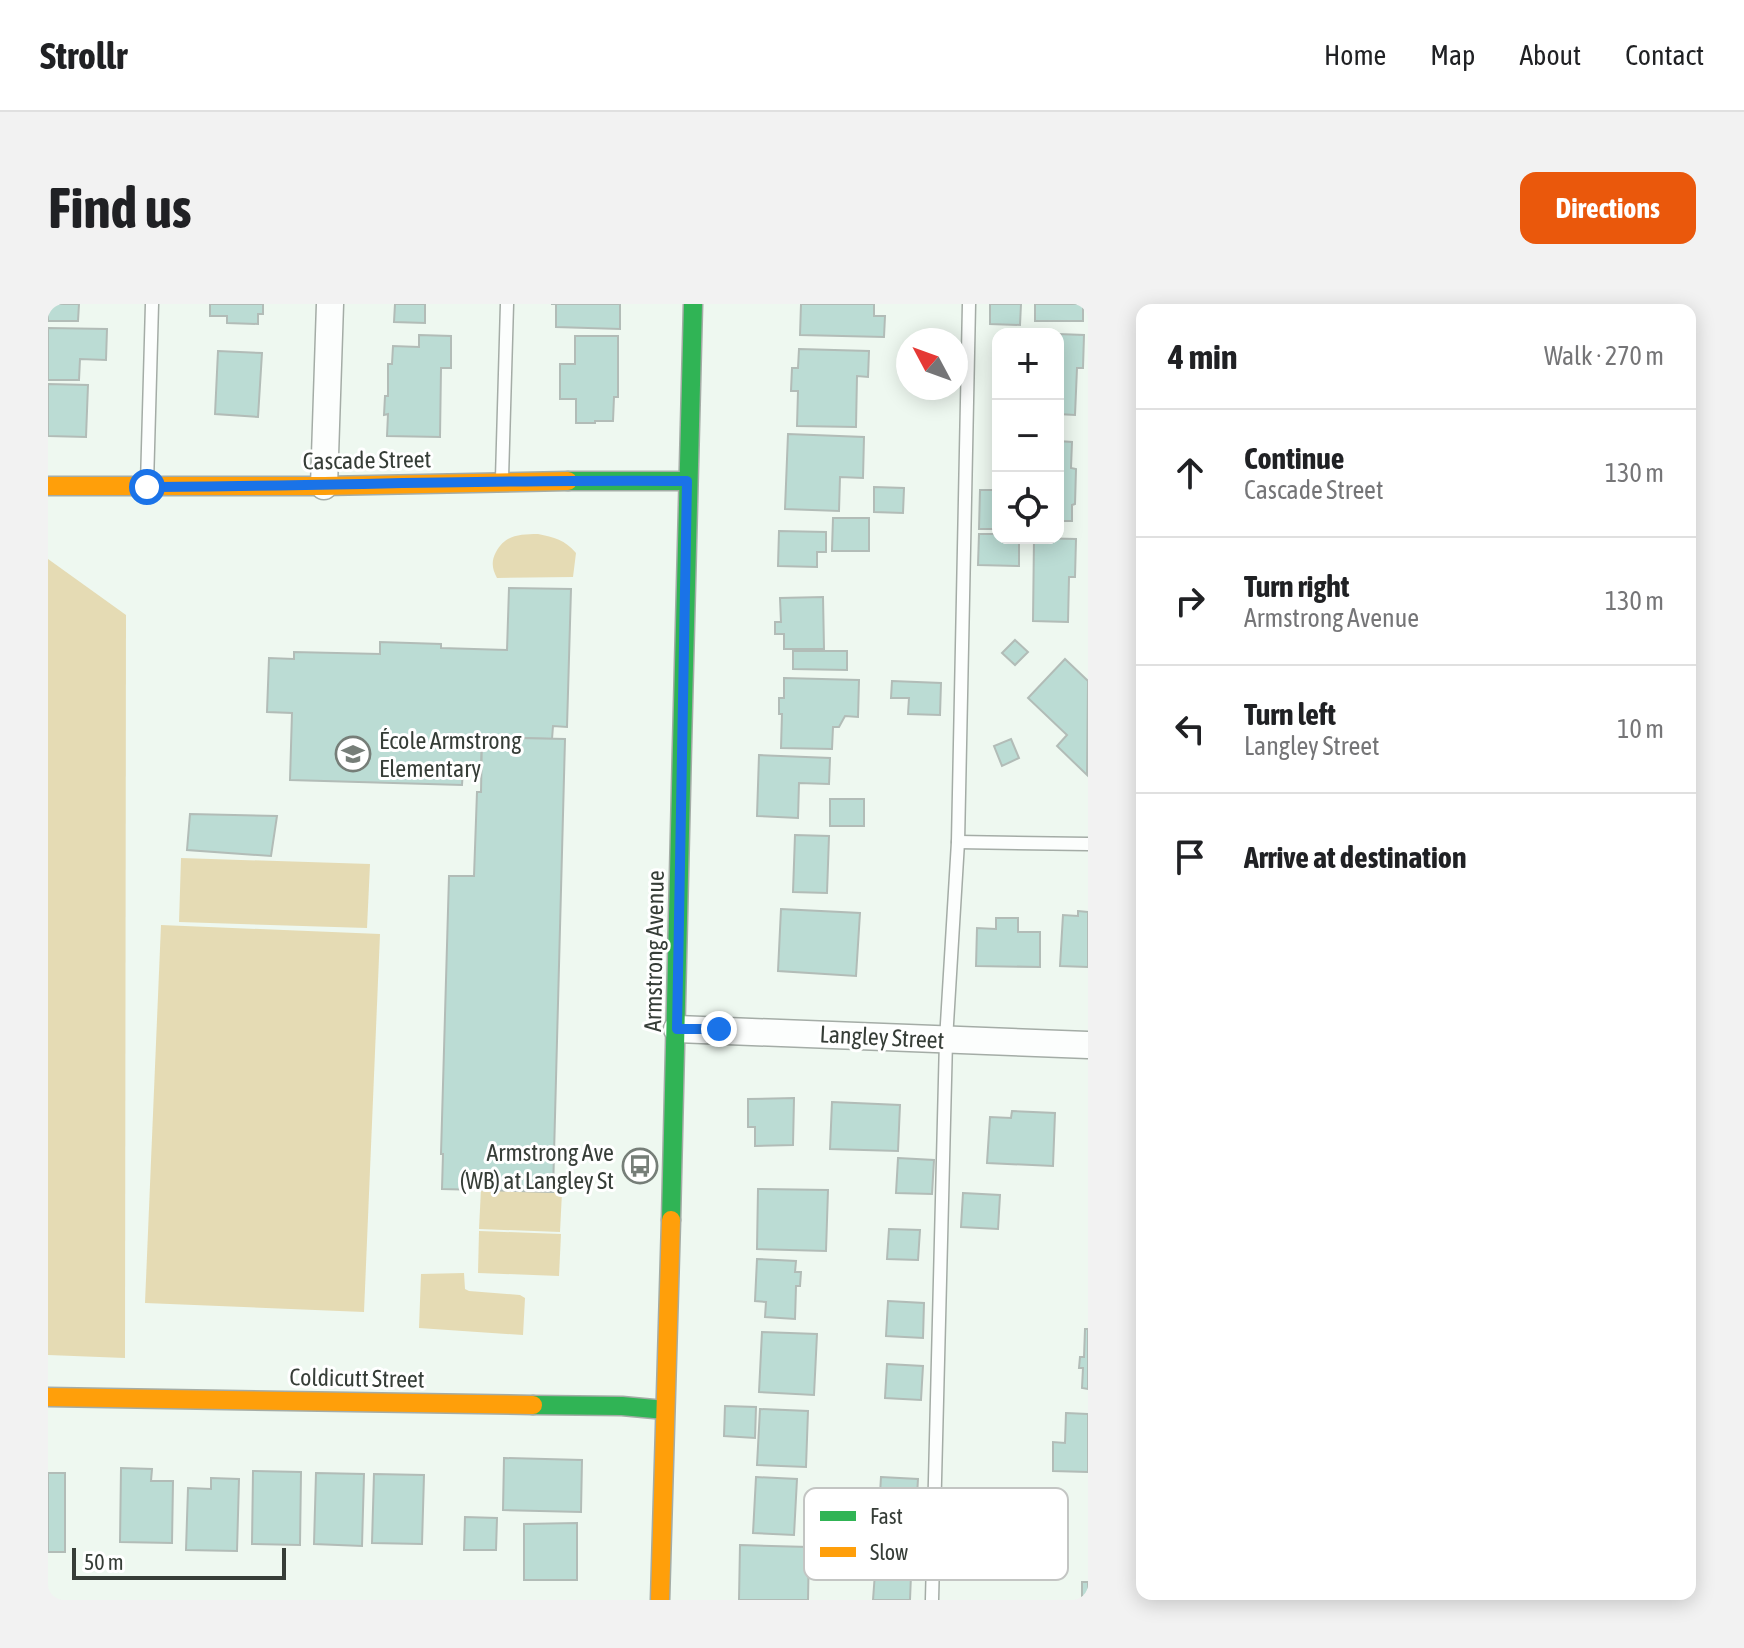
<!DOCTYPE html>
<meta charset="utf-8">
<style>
:root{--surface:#fff;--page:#f2f2f2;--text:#202124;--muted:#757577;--line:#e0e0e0;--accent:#ea580c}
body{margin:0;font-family:"Asap Condensed",sans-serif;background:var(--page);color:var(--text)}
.controls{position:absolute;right:24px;top:24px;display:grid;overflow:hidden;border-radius:16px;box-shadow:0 4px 20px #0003}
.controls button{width:72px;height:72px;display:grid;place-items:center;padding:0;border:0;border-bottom:2px solid var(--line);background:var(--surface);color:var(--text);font:40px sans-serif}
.compass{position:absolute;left:848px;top:24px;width:72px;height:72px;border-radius:50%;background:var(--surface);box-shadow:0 4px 20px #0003;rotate:311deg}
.scale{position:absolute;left:24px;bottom:20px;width:214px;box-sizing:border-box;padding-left:8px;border:4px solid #363d37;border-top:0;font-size:22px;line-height:28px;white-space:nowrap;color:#363d37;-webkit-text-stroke:6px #fff;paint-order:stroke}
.stop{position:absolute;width:24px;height:24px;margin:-18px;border:6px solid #1a73e8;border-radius:50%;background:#fff}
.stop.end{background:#1a73e8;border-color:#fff;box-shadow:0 2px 8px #0008}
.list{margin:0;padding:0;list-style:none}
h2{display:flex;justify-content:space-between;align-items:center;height:104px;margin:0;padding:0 32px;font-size:34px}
h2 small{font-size:26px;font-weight:400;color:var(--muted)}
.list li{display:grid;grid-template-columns:52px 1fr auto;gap:24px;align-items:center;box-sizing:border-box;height:128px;padding:0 32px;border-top:2px solid var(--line)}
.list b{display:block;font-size:30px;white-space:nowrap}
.list p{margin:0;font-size:26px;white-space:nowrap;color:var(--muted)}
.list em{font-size:26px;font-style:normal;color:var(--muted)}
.icon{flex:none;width:44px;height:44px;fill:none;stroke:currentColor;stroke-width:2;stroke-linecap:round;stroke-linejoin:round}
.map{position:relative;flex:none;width:1040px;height:1296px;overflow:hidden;border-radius:16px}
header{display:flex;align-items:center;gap:48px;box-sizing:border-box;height:112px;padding:0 40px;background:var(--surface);border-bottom:2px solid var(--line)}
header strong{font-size:38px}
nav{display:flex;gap:44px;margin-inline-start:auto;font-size:28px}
.intro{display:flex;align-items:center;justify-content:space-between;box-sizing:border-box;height:192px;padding:0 48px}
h1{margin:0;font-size:56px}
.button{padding:20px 36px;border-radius:16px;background:var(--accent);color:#fff;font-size:28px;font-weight:700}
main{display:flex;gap:48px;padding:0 48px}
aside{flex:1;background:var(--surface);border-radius:16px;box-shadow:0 4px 20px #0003}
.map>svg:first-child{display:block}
.green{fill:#e5dbb4}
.building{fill:#bbdcd4;stroke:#b2bcb7;stroke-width:2}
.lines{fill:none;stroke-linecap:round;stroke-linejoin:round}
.lane-casing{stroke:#a4aca6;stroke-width:15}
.street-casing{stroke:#a4aca6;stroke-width:29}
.fast-casing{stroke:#a4aca6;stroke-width:21}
.slow-casing{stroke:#a4aca6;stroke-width:21}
.lane{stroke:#fcfefd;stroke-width:12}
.street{stroke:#fcfefd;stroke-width:26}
.fast{stroke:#30b455;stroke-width:18}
.slow{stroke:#ff9f0a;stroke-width:18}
.route{stroke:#1a73e8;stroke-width:10}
.labels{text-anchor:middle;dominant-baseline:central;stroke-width:6;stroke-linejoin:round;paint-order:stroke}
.street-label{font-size:24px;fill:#363d37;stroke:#fff}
.poi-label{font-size:24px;fill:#363d37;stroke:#fff;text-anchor:start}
.key{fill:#fff;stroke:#c3c5c3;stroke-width:2}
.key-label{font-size:22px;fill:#363d37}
</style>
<header>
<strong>Strollr</strong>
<nav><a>Home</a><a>Map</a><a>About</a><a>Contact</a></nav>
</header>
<div class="intro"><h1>Find us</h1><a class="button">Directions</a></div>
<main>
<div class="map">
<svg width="1040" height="1296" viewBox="0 0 1040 1296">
<rect width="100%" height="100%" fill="#eef8f0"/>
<g class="green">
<path d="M490,230C506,233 517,236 528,249L525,273L449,274C444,265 443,257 448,248C457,231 472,230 490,230Z"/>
<path d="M0,255L78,311L77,1054L0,1051Z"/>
<path d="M133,554L322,560L319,624L131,618Z"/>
<path d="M113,621L332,630L316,1008L97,999Z"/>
<path d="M433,885L514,888L512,928L431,925Z"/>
<path d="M431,927L513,930L511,972L430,969Z"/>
<path d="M416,969L417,985L421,987L472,991L477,994L475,1031L371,1024L373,970Z"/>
</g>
<g class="building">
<path d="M0,0H31L30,17H0Z"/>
<path d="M162,0H215V10H210V20L179,19V12H162Z"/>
<path d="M347,0H377V19L346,18Z"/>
<path d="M503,0H572V25L508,23V0Z"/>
<path d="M753,0H826V12H837L836,33L752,31Z"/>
<path d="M942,0H973L972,21L942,20Z"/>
<rect x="987" y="0" width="48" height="17"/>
<path d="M0,24L59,25L58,56L32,55L31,76H0Z"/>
<path d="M1010,30L1036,31L1035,64H1029L1027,111L1010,110Z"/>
<path d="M371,31L403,32V64H393L392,133L339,132L340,110L336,111L337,92H340V60H344L345,42L371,43Z"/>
<path d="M527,32H570V93H566L565,117H547V119H528V95H512V60H527Z"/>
<path d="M751,45L821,47L820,73L809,72L808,123L749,122L750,87H743L744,64H750Z"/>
<path d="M170,47L214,49L210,113L167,110Z"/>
<path d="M0,80L40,81L38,133L0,132Z"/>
<path d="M740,130L816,133L815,174L792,173L791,207L737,205Z"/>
<path d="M1010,137L1024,138L1023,164L1028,165L1027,200L1024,201V217H1010Z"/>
<path d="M826,183L856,184L855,209L826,208Z"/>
<path d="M932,186H950V225H931Z"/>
<path d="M785,214H821V247H784Z"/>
<path d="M731,227L778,228V248H769V263L730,262Z"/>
<path d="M931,230H950V234H971V262L930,261Z"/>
<path d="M986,234L1028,235L1027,273H1021L1020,318L985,317Z"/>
<path d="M461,284L523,285L519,423L505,422L504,435L434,433L433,466L415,465L414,481L242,476L244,409L219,408L221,354L246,355V348L332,350V338L393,340V344L459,346Z"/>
<path d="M775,293L776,345H736V330H727V318H733L732,294Z"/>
<path d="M967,336L980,348L967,361L954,349Z"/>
<path d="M745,347H799V366L745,365Z"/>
<path d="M1017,355L1040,377L1039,471L1009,442L1019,431L980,394Z"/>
<path d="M736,374L811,376L810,413L797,412L791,423H785L784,445L733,444L734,410H731V394H736Z"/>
<path d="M844,377L893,379L892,411L860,410L861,394H843Z"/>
<path d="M434,433L517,435L505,888L394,885L395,850H393L401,572H426L429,488H433Z"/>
<path d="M963,435L971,454L954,462L946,442Z"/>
<path d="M711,451L782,454L781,480L751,479L750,514L709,512Z"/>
<rect x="782" y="495" width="34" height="27"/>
<path d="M142,510L229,512L223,552L139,546Z"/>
<path d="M747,531L781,532L779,589L745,588Z"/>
<path d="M733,605L812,609L808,672L730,667Z"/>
<path d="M1030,607L1040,608V663L1012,662L1015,611L1030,612Z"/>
<path d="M948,614H970V628H992V663L928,662L929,624L948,625Z"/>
<path d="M746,794L745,841L707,842V823H700V795Z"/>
<path d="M784,798L852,801L850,847L782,845Z"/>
<path d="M964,807L1007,809L1005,862L939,859L942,813L963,814Z"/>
<path d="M850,854L886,856L884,890L848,889Z"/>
<path d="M710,885L780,886L778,947L709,945Z"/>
<path d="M915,889L952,891L950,925L913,923Z"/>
<path d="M841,925L872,926L870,956L839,955Z"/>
<path d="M709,955L748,957L747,968H753L752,982H748L747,1015L717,1013L718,998L707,997Z"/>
<path d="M840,997L876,999L875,1034L838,1032Z"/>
<path d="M1037,1025H1040V1085L1034,1084L1035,1064H1031L1032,1053H1036Z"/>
<path d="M714,1028L769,1030L766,1091L711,1088Z"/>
<path d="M839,1060L875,1062L873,1096L837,1094Z"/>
<path d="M677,1102L708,1103L707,1134L676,1132Z"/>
<path d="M712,1105L760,1107L758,1163L709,1161Z"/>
<path d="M1018,1109L1040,1110V1168L1005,1167V1138L1017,1139Z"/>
<path d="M456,1154L534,1156L533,1208L455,1206Z"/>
<path d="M73,1164L104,1165L103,1177H125L124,1239L72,1238Z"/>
<path d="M205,1167L253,1168L252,1241L204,1240Z"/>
<rect x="0" y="1169" width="17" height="79"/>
<path d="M268,1169L316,1170L314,1242L266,1240Z"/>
<path d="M326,1170L376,1171L374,1240L324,1239Z"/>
<path d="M708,1173L749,1175L746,1231L705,1229Z"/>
<path d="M833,1173L870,1175L868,1209L831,1207Z"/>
<path d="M163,1174L191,1175L189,1247L138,1246L140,1184L163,1185Z"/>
<path d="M417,1213L449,1214L448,1246H416Z"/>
<path d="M529,1219V1276H476V1220Z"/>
<path d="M692,1241L761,1243L760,1296H691Z"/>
<path d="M827,1269L863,1271L862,1296H825Z"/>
<rect x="1034" y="1278" width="6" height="18"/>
</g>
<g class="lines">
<g class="lane-casing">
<g id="lane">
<path d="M454,174L459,0"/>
<path d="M99,180L104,0"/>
<path d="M910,538L1040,540"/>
<path d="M884,1296L898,736L910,538L921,0"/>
</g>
</g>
<g class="street-casing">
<g id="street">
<path d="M276,182L282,0"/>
<path d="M629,725L1040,741"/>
</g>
</g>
<g class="fast-casing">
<g id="fast">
<path d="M520,177H639"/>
<path d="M623,916C632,611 635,305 645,0"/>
<path d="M485,1101L574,1102L617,1106"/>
</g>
</g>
<g class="slow-casing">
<g id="slow">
<path d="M0,182H276L520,177"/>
<path d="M0,1093L485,1101"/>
<path d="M612,1296L623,916"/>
</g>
</g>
<use href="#lane" class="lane"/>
<use href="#street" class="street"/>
<use href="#fast" class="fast"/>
<use href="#slow" class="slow"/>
</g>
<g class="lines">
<path class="route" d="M99,183C279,182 459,175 639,177L629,725H671"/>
</g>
<defs>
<g id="school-ring" transform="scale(1.8)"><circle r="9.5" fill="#fff" stroke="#767e78" stroke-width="1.5"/><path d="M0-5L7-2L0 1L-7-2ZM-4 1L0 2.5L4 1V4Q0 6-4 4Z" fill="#767e78"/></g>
<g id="bus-ring" transform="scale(1.8)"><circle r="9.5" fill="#fff" stroke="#767e78" stroke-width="1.5"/><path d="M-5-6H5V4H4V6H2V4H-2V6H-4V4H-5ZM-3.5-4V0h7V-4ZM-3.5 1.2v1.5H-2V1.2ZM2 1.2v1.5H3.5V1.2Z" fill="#767e78"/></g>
</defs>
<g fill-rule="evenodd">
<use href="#school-ring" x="305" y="450"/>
<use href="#bus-ring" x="592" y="862"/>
</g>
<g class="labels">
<g class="street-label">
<text transform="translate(319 156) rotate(-1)">Cascade Street</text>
<text transform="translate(606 647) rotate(-89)">Armstrong Avenue</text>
<text transform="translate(834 733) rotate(3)">Langley Street</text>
<text transform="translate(309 1074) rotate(1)">Coldicutt Street</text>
</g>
<g class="poi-label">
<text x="331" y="436">École Armstrong<tspan x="331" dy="28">Elementary</tspan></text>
<text x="566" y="848" text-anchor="end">Armstrong Ave<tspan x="566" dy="28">(WB) at Langley St</tspan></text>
</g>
</g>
<rect x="756" y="1184" width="264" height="92" rx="12" class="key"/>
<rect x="772" y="1207" width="36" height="10" fill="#30b455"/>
<rect x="772" y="1243" width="36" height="10" fill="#ff9f0a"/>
<g class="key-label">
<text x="822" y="1220">Fast</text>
<text x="822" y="1256">Slow</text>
</g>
</svg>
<div class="controls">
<button>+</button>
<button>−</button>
<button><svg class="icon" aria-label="locate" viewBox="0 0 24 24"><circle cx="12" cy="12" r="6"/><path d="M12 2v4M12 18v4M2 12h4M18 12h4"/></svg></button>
</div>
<svg class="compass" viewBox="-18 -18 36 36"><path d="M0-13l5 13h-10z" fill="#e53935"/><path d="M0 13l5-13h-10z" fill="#757577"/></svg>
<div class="scale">50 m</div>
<div class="stop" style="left:99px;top:183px"></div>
<div class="stop end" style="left:671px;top:725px"></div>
</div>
<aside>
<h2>4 min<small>Walk · 270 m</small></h2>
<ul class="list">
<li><svg class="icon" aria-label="ahead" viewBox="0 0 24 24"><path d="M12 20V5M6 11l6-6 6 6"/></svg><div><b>Continue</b><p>Cascade Street</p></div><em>130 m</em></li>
<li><svg class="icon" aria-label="right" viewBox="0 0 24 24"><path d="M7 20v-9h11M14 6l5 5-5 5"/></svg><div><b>Turn right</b><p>Armstrong Avenue</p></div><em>130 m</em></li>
<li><svg class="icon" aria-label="left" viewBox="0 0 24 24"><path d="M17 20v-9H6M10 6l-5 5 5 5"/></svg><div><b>Turn left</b><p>Langley Street</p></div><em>10 m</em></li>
<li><svg class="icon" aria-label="arrive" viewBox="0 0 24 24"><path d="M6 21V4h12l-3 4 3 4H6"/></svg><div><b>Arrive at destination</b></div></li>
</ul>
</aside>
</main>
